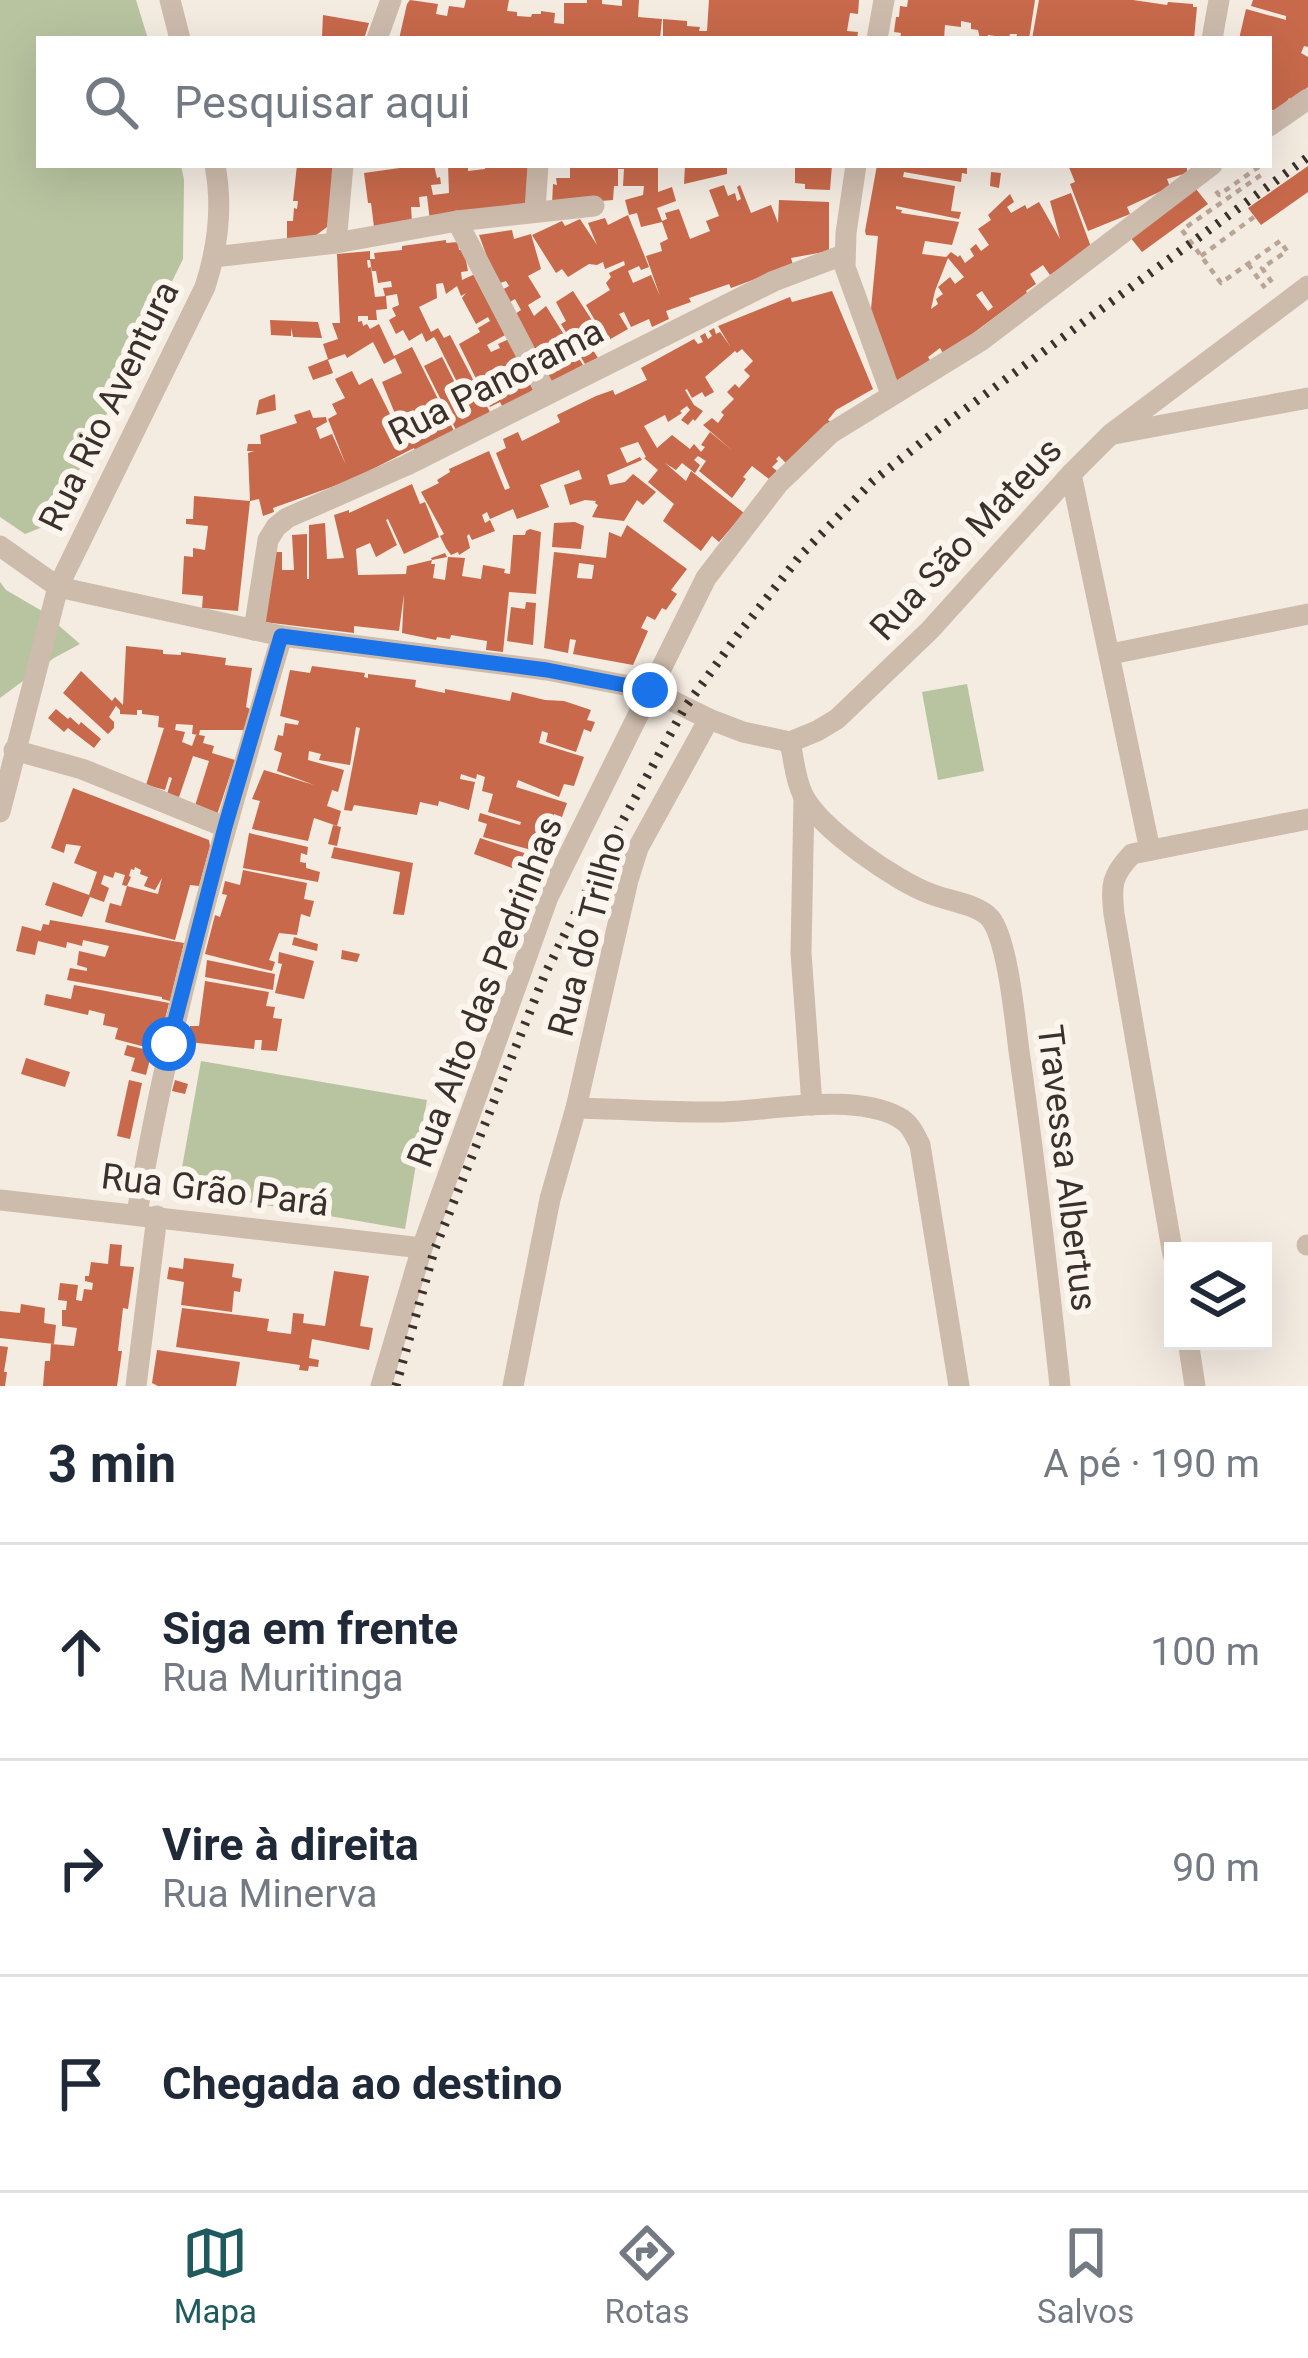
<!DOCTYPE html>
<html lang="pt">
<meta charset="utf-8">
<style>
:root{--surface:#fff;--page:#f6f6f7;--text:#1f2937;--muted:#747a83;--line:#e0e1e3;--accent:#1f5a5e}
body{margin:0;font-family:Roboto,sans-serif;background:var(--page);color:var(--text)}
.controls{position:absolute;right:36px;bottom:36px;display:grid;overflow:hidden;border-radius:0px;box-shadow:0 12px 48px #0002}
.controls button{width:108px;height:108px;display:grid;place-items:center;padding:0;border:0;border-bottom:3px solid var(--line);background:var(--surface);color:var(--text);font:60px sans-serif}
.stop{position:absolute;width:36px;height:36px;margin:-27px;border:9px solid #1a73e8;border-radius:50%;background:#fff}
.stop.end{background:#1a73e8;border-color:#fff;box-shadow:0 3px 12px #0008}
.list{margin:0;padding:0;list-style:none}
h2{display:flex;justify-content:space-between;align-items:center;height:156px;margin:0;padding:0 48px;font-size:51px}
h2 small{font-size:39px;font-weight:400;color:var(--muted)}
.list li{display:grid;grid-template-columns:78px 1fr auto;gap:36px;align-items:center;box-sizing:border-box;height:216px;padding:0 48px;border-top:3px solid var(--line)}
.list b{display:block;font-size:45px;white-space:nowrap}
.list p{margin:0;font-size:39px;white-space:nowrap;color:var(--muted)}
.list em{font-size:39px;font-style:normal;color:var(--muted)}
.icon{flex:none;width:66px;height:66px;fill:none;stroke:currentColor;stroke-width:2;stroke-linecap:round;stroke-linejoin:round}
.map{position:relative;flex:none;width:1308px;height:1386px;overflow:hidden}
.search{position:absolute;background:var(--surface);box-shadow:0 12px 48px #0002;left:36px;right:36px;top:36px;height:132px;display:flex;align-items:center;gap:30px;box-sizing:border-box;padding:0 42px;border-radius:0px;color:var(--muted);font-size:45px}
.sheet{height:804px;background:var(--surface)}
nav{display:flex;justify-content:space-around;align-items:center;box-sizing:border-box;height:168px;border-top:3px solid var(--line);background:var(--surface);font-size:33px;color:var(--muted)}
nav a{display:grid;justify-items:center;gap:6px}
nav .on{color:var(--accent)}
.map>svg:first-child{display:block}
.green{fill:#b8c4a0}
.building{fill:#c8694b;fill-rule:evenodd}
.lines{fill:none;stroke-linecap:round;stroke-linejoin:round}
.path{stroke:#b9a596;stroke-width:4.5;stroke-dasharray:6 6;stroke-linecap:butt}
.street{stroke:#cdbbac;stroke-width:21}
.rail{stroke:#3b302b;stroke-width:9;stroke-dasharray:3 9;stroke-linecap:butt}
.route{stroke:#1a73e8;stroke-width:15}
.labels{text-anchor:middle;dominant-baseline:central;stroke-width:12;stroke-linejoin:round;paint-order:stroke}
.street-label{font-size:36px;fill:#3b302b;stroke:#fbf5ee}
</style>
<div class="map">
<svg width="1308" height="1386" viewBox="0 0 1308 1386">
<rect width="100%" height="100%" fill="#f4ebe1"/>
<g class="green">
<path d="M0,0H136L148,39H39V165H181L184,180L183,259L53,523L25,534L0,517Z"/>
<path d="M0,582L6,590L42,611L80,644L54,658L0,698Z"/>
<path d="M967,684L984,771L938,780L922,692Z"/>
<path d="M201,1061L427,1100L405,1229L178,1190Z"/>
</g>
<g class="building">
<path d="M410,0L438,4L436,14L447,16L449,6L464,8L466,0H509L507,11L517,12V16L531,17L532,14H541V11L555,13L554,23L564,24V3H587V0H602V4L622,6V0H639L638,17L662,19L660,39H399L407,4Z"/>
<path d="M709,0H859L858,14L850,13L847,31L858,32L857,39H663V19L687,21V26L700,27L699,31H707Z"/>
<path d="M908,0H1035L1029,39H1016L1017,34H1010L1009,38L988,35V39H980L978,30L971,29V23L961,21V27L945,25L944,39H900L901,33L894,32L896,17H899L900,6L907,7Z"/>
<path d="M1039,0H1133L1167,5L1168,2L1193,4V7H1197L1194,39H1032Z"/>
<path d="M1253,0H1308V47L1304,46L1301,53L1308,57V87L1293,101L1289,98L1284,108L1278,112L1269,109V39H1239L1246,9L1286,20V16L1251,6Z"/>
<path d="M323,15L369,23L364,39L322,37Z"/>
<path d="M297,165H339L327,227L315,236L287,240V221H293L294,208L297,209L298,201H293Z"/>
<path d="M421,165H434L437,178L440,177L441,184L431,185L433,195L449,193L448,165H468V171L485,169L486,165H533L532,207L430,221L427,196L419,197L420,207H411L412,223L374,227L371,203H368L364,173Z"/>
<path d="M570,165H658V192L672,187L676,201L657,208L662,221L667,219L665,213L679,209L690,239L710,231L706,221L719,216L709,190L724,185L728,196L735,193L737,201L741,199L737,187L740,185L751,213L771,205L778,223L779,200L829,202V251L791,258L793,265L731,288L729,284L689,298L691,302L666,311L669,319L652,327L649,319L631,327L624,312L619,314L628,329L607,341L586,305L610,290L606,283L611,277L609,273L625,265L624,261L605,269L603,262L597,265L589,264L568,277L562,269L556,273L532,235L562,221L565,226L580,219L597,245L588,223L605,218L608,225L628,215L649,267L641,270L639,266L628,271L633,283L651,275L660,296L646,256L662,251L660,243L668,239L662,222L641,227L637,213L629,215L625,200L643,195L644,186H623L624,169H618V186H614L613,200L552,205L553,184L557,185L556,178H570Z"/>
<path d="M685,165H727V174L684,184Z"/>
<path d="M795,165H832L830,190L805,189V184L795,183Z"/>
<path d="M877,165H953L967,168V174L962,173L961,182L904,172L903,177L955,186L951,211L961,212L959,219L896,206V209L902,210L901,213L959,222L952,245L925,241L922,254L946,257L951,252L958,257L960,255L965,263L974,256L970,249L976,244L981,251L989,245L978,229L991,220L988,215L1010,194L1014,202L1007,207L1011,213L1025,205L1027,209L1039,202L1060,239L1050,201L1071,193L1091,247L1050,275L1043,265L1030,274L1036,284L1026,291L1027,293L944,355L940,348L928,357L933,365L897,384L869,330L878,236L866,235L865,231ZM948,258L964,277L955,284L950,277L938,287L943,294L936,299L938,304L931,309L935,291ZM982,291L993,307L988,311L976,295Z"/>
<path d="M1068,165H1187V173L1167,179L1170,187L1127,207L1130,214L1088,231L1070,184L1075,182Z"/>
<path d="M1308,166V192L1261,225L1248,208Z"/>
<path d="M991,172L1001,173L999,188L990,186Z"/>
<path d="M1196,189L1208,204L1142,252L1130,237Z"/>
<path d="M512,230L514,239L531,234L541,269L528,276L541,297L528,305L534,316L546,306L583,365L550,383L512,316L521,310L515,299L506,304L500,291L509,286L506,281L497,284L479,235Z"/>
<path d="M446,240V243L458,242L459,250H464L468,271L461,272L462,280L475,274L507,334L487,345L491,352L500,348L498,344L509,339L533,390L504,410L500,402L490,407L459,344L480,332L478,328L490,321L488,317L476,324L462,298L466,293L461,296L457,286L446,294L443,283L436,284L437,298L419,307L431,332L438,328L444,338L450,335L492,416L456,430L424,366L442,357L469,411L471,410L436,340L434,337L426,342L422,333L409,341L403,330L396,334L389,320L396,316L392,308L399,305L397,294L386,296L387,309L376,310L377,320H368V316H358V322L362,321L363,326L367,324L370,329L379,324L394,356L412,347L456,435L417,454L414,448L351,480L273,508L274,512L263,516L259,499L250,501L248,453L254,451H247L248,444H261L260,435L297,423L294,415L310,410L313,418L326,417L327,422L316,428L320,439L332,434L346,465L328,419L337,414L332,404L345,398L335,379L352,371L359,385L372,378L405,444L412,441L398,414L396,416L382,382L402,373L395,358L384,364L373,342L347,358L345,354L328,360L333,373L313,380L308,367L328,359L323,344L338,339L332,323H340L337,254L370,251V259H375L374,253L402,250V246ZM367,260H370L372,271H376L378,283L391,281L392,287L383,288L385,296L375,297L371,267L368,268Z"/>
<path d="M573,291L606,342L593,350L598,358L585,364L561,324L566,321L556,302Z"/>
<path d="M832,291L873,389L836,410L828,420L835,426L786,463L779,456L776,459L778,461L772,467L777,471L769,479L752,466L743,477L746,479L732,498L699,471L706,461L698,456L694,460L700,465L695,473L682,463L676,470L665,463L686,481L691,471L744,513L719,542L712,536L701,551L663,521L674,504L648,482L658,470L644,458L646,457L638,442L620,448L627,463L640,457L642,460L607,475L610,485L625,482L633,474L656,492L643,505L637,500L624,521L592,517L598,505L595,503L596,501L585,500L570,505L564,485L582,479L579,470L540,485L549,507L517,519L513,509L490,519L487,512L482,515L485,523L490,520L495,531L472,540L469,534L467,536L470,548L459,555L458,552L451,555L446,548L440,536L444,534L421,492L439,483L437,480L450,472L449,469L489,451L505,490L510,488L496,453L506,448L503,439L518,432L522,441L560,422L557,415L596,396L613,390L615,395L647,380L641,368L694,339L698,344L703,342L700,336L705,333L708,339L712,336L709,331L714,328L716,334L720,332L730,346L718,326L790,297L792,302ZM742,349L753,361L744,370L750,376L739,388L735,384L727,392L734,399L721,412L724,415L718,423L712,418L703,425L733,451L710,432L701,445L705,447L701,452L694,444L690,449L672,435L657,448L644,426L665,415L668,422L682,413L680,411L687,406L690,410L681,420L688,425L693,419L695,421L703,411L694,405L685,390L687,389L692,398L702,392L705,397L714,392L705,377L735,351L737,353Z"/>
<path d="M270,320L318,322L322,338L293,337L291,328V336L271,335Z"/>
<path d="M275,394L276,410L256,415L259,400Z"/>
<path d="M412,484L420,504L425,502L439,537L404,554L388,519L386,520L397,545L376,557L370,543L356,549L358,575L406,574L407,566L432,560L431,558L445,553L447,557L432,560L431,564H435L433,578L445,580L448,557L465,558L462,576L481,579L483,565L505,569L504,573L510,574L513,535H525L526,531L530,529L541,532L536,594L509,592L503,652L486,650L487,641L451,635L450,639L437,637L436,640L402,633L404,594L399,631L354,626V633L264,622L274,552H282V570H294L292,535L307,534V579H309V525L325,523L327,559L344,558L334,515L349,510V513Z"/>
<path d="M194,496L250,501L238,611L202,608L203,596L182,594L184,556L193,557V548L205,550L208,526L186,524V519H193Z"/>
<path d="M575,522L584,526L581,549L552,547L554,523Z"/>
<path d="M627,525L687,569L671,590L677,594L666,610L662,608L655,620L647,616L641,628L648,631L633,665L573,654L576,640L570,639L568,653L544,648L554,552L606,558L609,532L621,537ZM579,563L594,565L592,579L577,578Z"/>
<path d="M526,602L536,603L533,645L507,641L511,607L525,609Z"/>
<path d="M126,646L163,650V654L181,655V652L226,658L225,665L252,668L246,707L250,709L245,730H200L199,735L205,736L203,743L214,746L212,753L235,760L216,818L194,809L209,761L193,756L179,797L167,794L172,778L169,777L165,790L146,785L164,728L158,727L159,716L142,714V710H137V715L120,714V710L116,706L109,717L114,722V728L108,734L63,693L81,671L112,701L115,697L123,705ZM176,724L193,725L192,734L198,735H196L192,746L182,742L185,732L175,730Z"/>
<path d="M312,666L365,673L364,677L368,678V674L416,680L415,687L445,693V689L510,701L512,692L545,700L564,701L591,710L587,720L595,722L591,732L584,729L576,752L546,742L548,733L542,731L539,743L584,757L574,786L564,784L559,797L518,780L516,787L567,803L562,817L554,814L553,819L560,821L547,854L483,837L487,824L478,821L480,813L520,825L521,822L488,812L493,794L482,791L485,777L477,774L476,779L461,774L460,779L475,782L469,810L439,801L438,806L420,802L417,815L354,805L352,811L344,810L360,728L356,727L350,765L319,760L321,754L309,751L308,760L344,770L338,792L332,790L327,806L341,811L337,826L314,818L308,841L252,829L260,801L252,799L264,770L314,785L277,771L282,753L274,750L278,735L283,736L285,723L298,725L299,721L280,716L290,670L310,673Z"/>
<path d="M56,709L68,719L70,717L79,725L81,722L101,739L94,748L68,728L64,732L48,718Z"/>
<path d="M73,788L209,840L210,846L199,886L190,885L175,940L105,922L110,903L121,906L127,886L122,885L125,875L115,872L113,878L104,875L101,884L109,888L104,902L90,897L82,917L45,905L53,882L89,895L97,872L74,863L81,846L66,844L64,853L51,848ZM135,867L141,870L140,874L148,877L144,886L155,890L162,878L158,894L127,886L131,877L127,875L129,876L131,869L134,870Z"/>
<path d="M333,825L341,827L337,846L328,844Z"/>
<path d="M249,833L308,847L307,855L301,853L300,862L306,863V868L320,872L318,882L243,868Z"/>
<path d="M480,838L527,854L520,871L474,854Z"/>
<path d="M334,847L413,863L404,915L393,914L400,872L331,858Z"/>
<path d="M243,870L307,883L304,899L314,901L310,917L301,914L297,935L279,933L269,960L275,962L272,971L205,954L215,915L220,917L227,895L222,894L225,881L240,885Z"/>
<path d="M50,920L184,943L170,1001L162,999V997L67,980L70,968L87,971V968L77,965L79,951L105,957L109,946L83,940L82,946L67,942L66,948L38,941L35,955L16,951L22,926L41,931L43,924L49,925Z"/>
<path d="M294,937L318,944L317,951L292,945Z"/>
<path d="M342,950L360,954L357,962L341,959Z"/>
<path d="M279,952L314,961L304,999L275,993L282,964L278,963Z"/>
<path d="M207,960L275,974L273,990L205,977Z"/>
<path d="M205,981L269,992L266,1006L275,1007L273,1018L282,1019L277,1051L261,1050L262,1040H255L254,1049L188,1042L190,1026H199Z"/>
<path d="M74,985L169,1003L160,1039L156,1038L153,1049L115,1039L118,1028L103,1025L105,1014L89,1010L88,1015L44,1005L46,994L71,999Z"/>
<path d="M127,1045L152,1051L146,1075L131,1071L135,1058L124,1055Z"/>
<path d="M26,1058L70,1072L65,1087L21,1074Z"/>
<path d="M129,1080L142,1083L130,1139L117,1136Z"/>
<path d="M175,1080L188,1084L185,1094L172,1091Z"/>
<path d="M110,1244L122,1245L120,1266L134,1267L128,1309L123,1308L118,1351H122L117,1386H43L45,1361H50L51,1344L74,1346L77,1328L62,1326V1310H66L67,1301L58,1300L60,1283L78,1285L76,1300L82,1301L84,1289L92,1290L93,1283L85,1281V1276H89L91,1262L108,1264Z"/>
<path d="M184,1258L234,1264L232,1277L242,1279L240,1292L234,1291L232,1312L181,1305L184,1282L167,1279L169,1267L183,1269Z"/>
<path d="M334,1271L369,1276L360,1326L373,1328L369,1350L312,1339L309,1358L319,1360L318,1367L309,1366L308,1371L299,1370L300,1365L176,1347L182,1308L269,1319L267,1331L291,1334L293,1313L304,1314L303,1323L325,1326Z"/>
<path d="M21,1304L45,1308L44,1323L56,1325L54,1344L0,1338V1311L20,1313Z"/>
<path d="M0,1346L8,1347L4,1372H7L5,1386H0Z"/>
<path d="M157,1350L240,1362L236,1386H158L152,1383Z"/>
</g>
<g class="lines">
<g class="path">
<path d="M1216,191L1219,195L1257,168L1261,175L1182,230L1221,283L1280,241L1287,251L1262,268L1273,284"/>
<path d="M1201,256L1254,217"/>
<path d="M1248,264L1265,288"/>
</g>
<g class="street">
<path d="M170,0L180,39"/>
<path d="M377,39L391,0"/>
<path d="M877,39L884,0"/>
<path d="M1212,39L1219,0"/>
<path d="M1269,126L1308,99"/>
<path d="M856,165L846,233L845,267L891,394"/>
<path d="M535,210L538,165"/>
<path d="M457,221L547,394"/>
<path d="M336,243L343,165"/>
<path d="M214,257L336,243L457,221L594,206"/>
<path d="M1114,434L1308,398"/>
<path d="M1071,474L1150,850"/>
<path d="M0,546L58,587L282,636L547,670L650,690L709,719L743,732L790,742L817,731L837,719L930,630L1071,474L1111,434L1308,286"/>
<path d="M254,630L268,540L276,527L287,518L407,465L774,281L843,255"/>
<path d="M1111,654L1308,614"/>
<path d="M790,742C794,760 795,779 803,795C819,828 897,882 931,894C948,901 978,904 990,918C1008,940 1015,1021 1019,1051C1035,1163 1048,1274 1060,1386"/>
<path d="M14,750L82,769L225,827"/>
<path d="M804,798L801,953L812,1105"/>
<path d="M0,812L58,587L205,287C218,247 223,207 215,165"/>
<path d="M576,1108C625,1109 675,1113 724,1112C773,1110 854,1093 898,1117C910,1123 914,1133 920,1145L959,1386"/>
<path d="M0,1200L422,1248"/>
<path d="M137,1214C169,1017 225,827 282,636"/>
<path d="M1307,1245H1308"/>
<path d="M1173,1255L1114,914C1111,885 1111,876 1132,854L1308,819"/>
<path d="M1188,1341L1195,1386"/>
<path d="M136,1386L157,1216"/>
<path d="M381,1386L422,1248L548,897L706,578L778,484L831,433L982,340L1212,165"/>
<path d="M513,1386L550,1199L576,1108L628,880L638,848L709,719"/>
</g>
<path class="rail" d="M396,1386L434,1251L545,974L611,842L684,709L737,636L800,556L873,481L941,427L1308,157"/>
</g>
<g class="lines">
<path class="route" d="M169,1044L225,827L281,636L547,670L650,690"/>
</g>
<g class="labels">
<g class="street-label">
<text transform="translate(496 382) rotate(-27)">Rua Panorama</text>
<text transform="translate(109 406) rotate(-64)">Rua Rio Aventura</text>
<text transform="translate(966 539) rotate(-47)">Rua São Mateus</text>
<text transform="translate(587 934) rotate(-75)">Rua do Trilho</text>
<text transform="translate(485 992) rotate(-69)">Rua Alto das Pedrinhas</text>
<text transform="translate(1067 1168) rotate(83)">Travessa Albertus</text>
<text transform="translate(215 1190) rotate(7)">Rua Grão Pará</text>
</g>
</g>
</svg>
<div class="controls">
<button><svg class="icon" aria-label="layers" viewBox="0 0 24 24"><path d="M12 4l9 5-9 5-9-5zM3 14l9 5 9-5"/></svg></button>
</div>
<div class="stop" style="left:169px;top:1044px"></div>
<div class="stop end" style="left:650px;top:690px"></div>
<div class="search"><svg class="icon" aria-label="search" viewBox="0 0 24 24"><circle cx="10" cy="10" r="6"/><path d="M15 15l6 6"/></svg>Pesquisar aqui</div>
</div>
<section class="sheet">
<h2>3 min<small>A pé · 190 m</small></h2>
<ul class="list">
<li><svg class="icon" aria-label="ahead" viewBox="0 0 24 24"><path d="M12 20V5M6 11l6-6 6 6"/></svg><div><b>Siga em frente</b><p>Rua Muritinga</p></div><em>100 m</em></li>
<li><svg class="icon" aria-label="right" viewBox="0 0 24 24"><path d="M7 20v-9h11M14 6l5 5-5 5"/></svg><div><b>Vire à direita</b><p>Rua Minerva</p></div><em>90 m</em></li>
<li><svg class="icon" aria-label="arrive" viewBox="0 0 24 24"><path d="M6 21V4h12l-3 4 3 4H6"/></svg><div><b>Chegada ao destino</b></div></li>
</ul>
</section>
<nav>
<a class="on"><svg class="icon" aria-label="map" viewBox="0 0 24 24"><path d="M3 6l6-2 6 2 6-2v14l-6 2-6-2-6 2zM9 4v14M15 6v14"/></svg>Mapa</a>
<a><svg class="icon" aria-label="directions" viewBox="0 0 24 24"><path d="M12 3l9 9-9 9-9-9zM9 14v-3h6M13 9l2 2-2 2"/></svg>Rotas</a>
<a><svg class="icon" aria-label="saved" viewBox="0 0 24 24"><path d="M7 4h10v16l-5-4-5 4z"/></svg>Salvos</a>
</nav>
